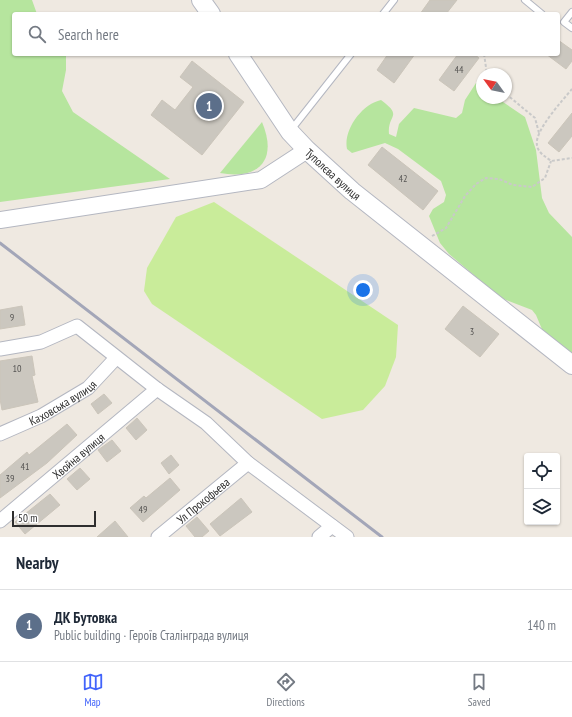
<!DOCTYPE html>
<meta charset="utf-8">
<style>
:root{--surface:#fff;--page:#f6f6f7;--text:#1f2937;--muted:#747a83;--line:#e0e1e3;--accent:#4264fb}
body{margin:0;font-family:"PT Sans Narrow",sans-serif;background:var(--page);color:var(--text)}
.controls{position:absolute;right:12px;bottom:12px;display:grid;overflow:hidden;border-radius:4px;box-shadow:0 1px 3px #0004}
.controls button{width:36px;height:36px;display:grid;place-items:center;padding:0;border:0;border-bottom:1px solid var(--line);background:var(--surface);color:var(--text);font:20px sans-serif}
.compass{position:absolute;left:476px;top:68px;width:36px;height:36px;border-radius:50%;background:var(--surface);box-shadow:0 1px 3px #0004;rotate:303deg}
.scale{position:absolute;left:12px;bottom:10px;width:84px;box-sizing:border-box;padding-left:4px;border:2px solid #2e2e2e;border-top:0;font-size:11px;line-height:14px;white-space:nowrap;color:#2e2e2e;-webkit-text-stroke:3px #fff;paint-order:stroke}
.you{position:absolute;left:363px;top:290px;width:14px;height:14px;margin:-10px;border:3px solid #fff;border-radius:50%;background:#1a73e8;box-shadow:0 0 0 6px #1a73e833}
.badge{display:grid;place-items:center;width:26px;height:26px;border-radius:50%;background:var(--accent);color:#fff;font-size:13px;font-weight:700}
.pin{position:absolute;translate:-50% -50%;border:2px solid #fff;box-shadow:0 1px 4px #0006}
.list{margin:0;padding:0;list-style:none}
h2{display:flex;justify-content:space-between;align-items:center;height:52px;margin:0;padding:0 16px;font-size:17px}
h2 small{font-size:13px;font-weight:400;color:var(--muted)}
.list li{display:grid;grid-template-columns:26px 1fr auto;gap:12px;align-items:center;box-sizing:border-box;height:72px;padding:0 16px;border-top:1px solid var(--line)}
.list b{display:block;font-size:15px;white-space:nowrap}
.list p{margin:0;font-size:13px;white-space:nowrap;color:var(--muted)}
.list em{font-size:13px;font-style:normal;color:var(--muted)}
.icon{flex:none;width:22px;height:22px;fill:none;stroke:currentColor;stroke-width:2;stroke-linecap:round;stroke-linejoin:round}
.map{position:relative;flex:none;width:572px;height:537px;overflow:hidden}
.search{position:absolute;background:var(--surface);box-shadow:0 1px 3px #0004;left:12px;right:12px;top:12px;height:44px;display:flex;align-items:center;gap:10px;box-sizing:border-box;padding:0 14px;border-radius:4px;color:var(--muted);font-size:15px}
.sheet{height:124px;background:var(--surface)}
nav{display:flex;justify-content:space-around;align-items:center;box-sizing:border-box;height:56px;border-top:1px solid var(--line);background:var(--surface);font-size:11px;color:var(--muted)}
nav a{display:grid;justify-items:center;gap:2px}
nav .on{color:var(--accent)}
.map>svg:first-child{display:block}
.green{fill:#b6e59e}
.pitch{fill:#c9ec9a}
.building{fill:#cbc7bf;stroke:#cbc5ba}
.lines{fill:none;stroke-linecap:round;stroke-linejoin:round}
.service-casing{stroke:#b4b7c1;stroke-width:8}
.minor-casing{stroke:#b4b7c1;stroke-width:15}
.tertiary-casing{stroke:#b4b7c1;stroke-width:18}
.secondary-casing{stroke:#b4b7c1;stroke-width:20}
.path{stroke:#c9c9c9;stroke-width:2;stroke-dasharray:3 2;stroke-linecap:butt}
.service{stroke:#fff;stroke-width:6}
.minor{stroke:#fff;stroke-width:13}
.tertiary{stroke:#fff;stroke-width:16}
.secondary{stroke:#fff;stroke-width:18}
.rail{stroke:#a3a6b8;stroke-width:3}
.labels{text-anchor:middle;dominant-baseline:central;stroke-width:3.5;stroke-linejoin:round;paint-order:stroke}
.number-label{font-size:10px;fill:#555452}
.street-label{font-size:12px;fill:#2e2e2e;stroke:#fff}
</style>
<div class="map">
<svg width="572" height="537" viewBox="0 0 572 537">
<rect width="100%" height="100%" fill="#efe9e1"/>
<g class="green">
<path d="M0,0H32L37,14H14V54H66V70L62,91L73,112L170,179L0,202Z"/>
<path d="M476,83L482,85V98H497L525,117L536,150L542,198L549,213L572,237V359L544,334L536,315L532,310L501,298L449,254L440,243L429,216L433,209L444,202L446,195L441,181L398,149L385,143L352,153L347,149C343,130 362,104 381,100C404,117 387,114 389,134L396,137L399,124L414,108L456,118L462,113L465,100Z"/>
<path d="M262,122C278,160 259,180 220,173Z"/>
</g>
<path class="pitch" d="M214,202L398,325L396,357L385,386L363,410L322,419L152,304L144,291L147,268L176,217Z"/>
<g class="building">
<path d="M430,0H457L446,14H420Z"/>
<path d="M558,40L572,50V61L566,69L546,54H558Z"/>
<path d="M388,54H415L394,83L377,70Z"/>
<path d="M458,54H474L479,58L454,91L439,80Z"/>
<path d="M192,61L244,102L202,155L151,115L162,100L175,110L193,87L180,77Z"/>
<path d="M572,113V136L559,152L548,143Z"/>
<path d="M382,147L438,191L423,210L368,165Z"/>
<path d="M22,306L25,325L0,329V310Z"/>
<path d="M463,306L499,334L480,357L445,329Z"/>
<path d="M32,356L35,375L32,376L38,402L2,410L0,399V361Z"/>
<path d="M104,394L112,403L98,414L91,404Z"/>
<path d="M137,418L147,430L136,440L126,428Z"/>
<path d="M67,424L77,435L47,463L0,498V475L27,452L29,455Z"/>
<path d="M112,440L121,451L107,462L98,450Z"/>
<path d="M171,455L179,465L169,474L161,463Z"/>
<path d="M80,468L90,479L77,490L67,479Z"/>
<path d="M170,478L180,490L143,522L130,508L144,496L146,498Z"/>
<path d="M50,494L60,505L25,534L15,522Z"/>
<path d="M241,498L252,512L220,536L210,524Z"/>
<path d="M197,517L209,531L202,537H195L186,526Z"/>
<path d="M115,521L128,537H97Z"/>
</g>
<g class="lines">
<g class="service-casing">
<g id="service">
<path d="M525,0L542,14"/>
<path d="M572,12L564,22L572,28"/>
<path d="M383,14L394,0"/>
<path d="M291,130L351,54"/>
</g>
</g>
<g class="minor-casing">
<g id="minor">
<path d="M0,349L41,342L77,326L157,389L206,423L248,463L347,537"/>
<path id="s1" d="M0,434L41,416L88,388L116,358"/>
<path id="s2" d="M0,521L157,389"/>
<path id="s3" d="M158,537L248,463"/>
<path d="M319,537L332,526"/>
</g>
</g>
<g class="tertiary-casing">
<path id="tertiary" d="M0,220L261,180L307,150"/>
</g>
<g class="secondary-casing">
<g id="secondary">
<path d="M201,0L211,14"/>
<path id="s4" d="M238,54L290,132L307,150L352,191L572,365"/>
</g>
</g>
<g class="path">
<path d="M484,54L487,74"/>
<path d="M572,89C563,100 534,131 537,145C538,153 545,156 551,161L572,158"/>
<path d="M506,94L535,118L539,133"/>
<path d="M432,236L446,228L465,196L476,184L486,178L499,179L513,185L532,187L545,178L551,161"/>
</g>
<use href="#service" class="service"/>
<use href="#minor" class="minor"/>
<use href="#tertiary" class="tertiary"/>
<use href="#secondary" class="secondary"/>
<path class="rail" d="M0,243L382,537"/>
</g>
<g class="labels">
<g class="number-label">
<text x="459" y="69">44</text>
<text x="403" y="178">42</text>
<text x="12" y="317">9</text>
<text x="472" y="331">3</text>
<text x="17" y="368">10</text>
<text x="25" y="466">41</text>
<text x="10" y="478">39</text>
<text x="143" y="509">49</text>
</g>
<g class="street-label">
<text stroke="none"><textPath href="#s4" startOffset="154">Туполєва вулиця</textPath></text>
<text stroke="none"><textPath href="#s1" startOffset="70">Каховська вулиця</textPath></text>
<text stroke="none"><textPath href="#s2" startOffset="102">Хвойна вулиця</textPath></text>
<text stroke="none"><textPath href="#s3" startOffset="58">Ул Прокофьева</textPath></text>
</g>
</g>
</svg>
<div class="controls">
<button><svg class="icon" aria-label="locate" viewBox="0 0 24 24"><circle cx="12" cy="12" r="6"/><path d="M12 2v4M12 18v4M2 12h4M18 12h4"/></svg></button>
<button><svg class="icon" aria-label="layers" viewBox="0 0 24 24"><path d="M12 4l9 5-9 5-9-5zM3 14l9 5 9-5"/></svg></button>
</div>
<svg class="compass" viewBox="-18 -18 36 36"><path d="M0-13l5 13h-10z" fill="#e53935"/><path d="M0 13l5-13h-10z" fill="#747a83"/></svg>
<div class="scale">50 m</div>
<div class="you"></div>
<div class="pin badge" style="left:209px;top:106px;background:#5c6f8a">1</div>
<div class="search"><svg class="icon" aria-label="search" viewBox="0 0 24 24"><circle cx="10" cy="10" r="6"/><path d="M15 15l6 6"/></svg>Search here</div>
</div>
<section class="sheet">
<h2>Nearby<small></small></h2>
<ul class="list">
<li><span class="badge" style="background:#5c6f8a">1</span><div><b>ДК Бутовка</b><p>Public building · Героїв Сталінграда вулиця</p></div><em>140 m</em></li>
</ul>
</section>
<nav>
<a class="on"><svg class="icon" aria-label="map" viewBox="0 0 24 24"><path d="M3 6l6-2 6 2 6-2v14l-6 2-6-2-6 2zM9 4v14M15 6v14"/></svg>Map</a>
<a><svg class="icon" aria-label="directions" viewBox="0 0 24 24"><path d="M12 3l9 9-9 9-9-9zM9 14v-3h6M13 9l2 2-2 2"/></svg>Directions</a>
<a><svg class="icon" aria-label="saved" viewBox="0 0 24 24"><path d="M7 4h10v16l-5-4-5 4z"/></svg>Saved</a>
</nav>
